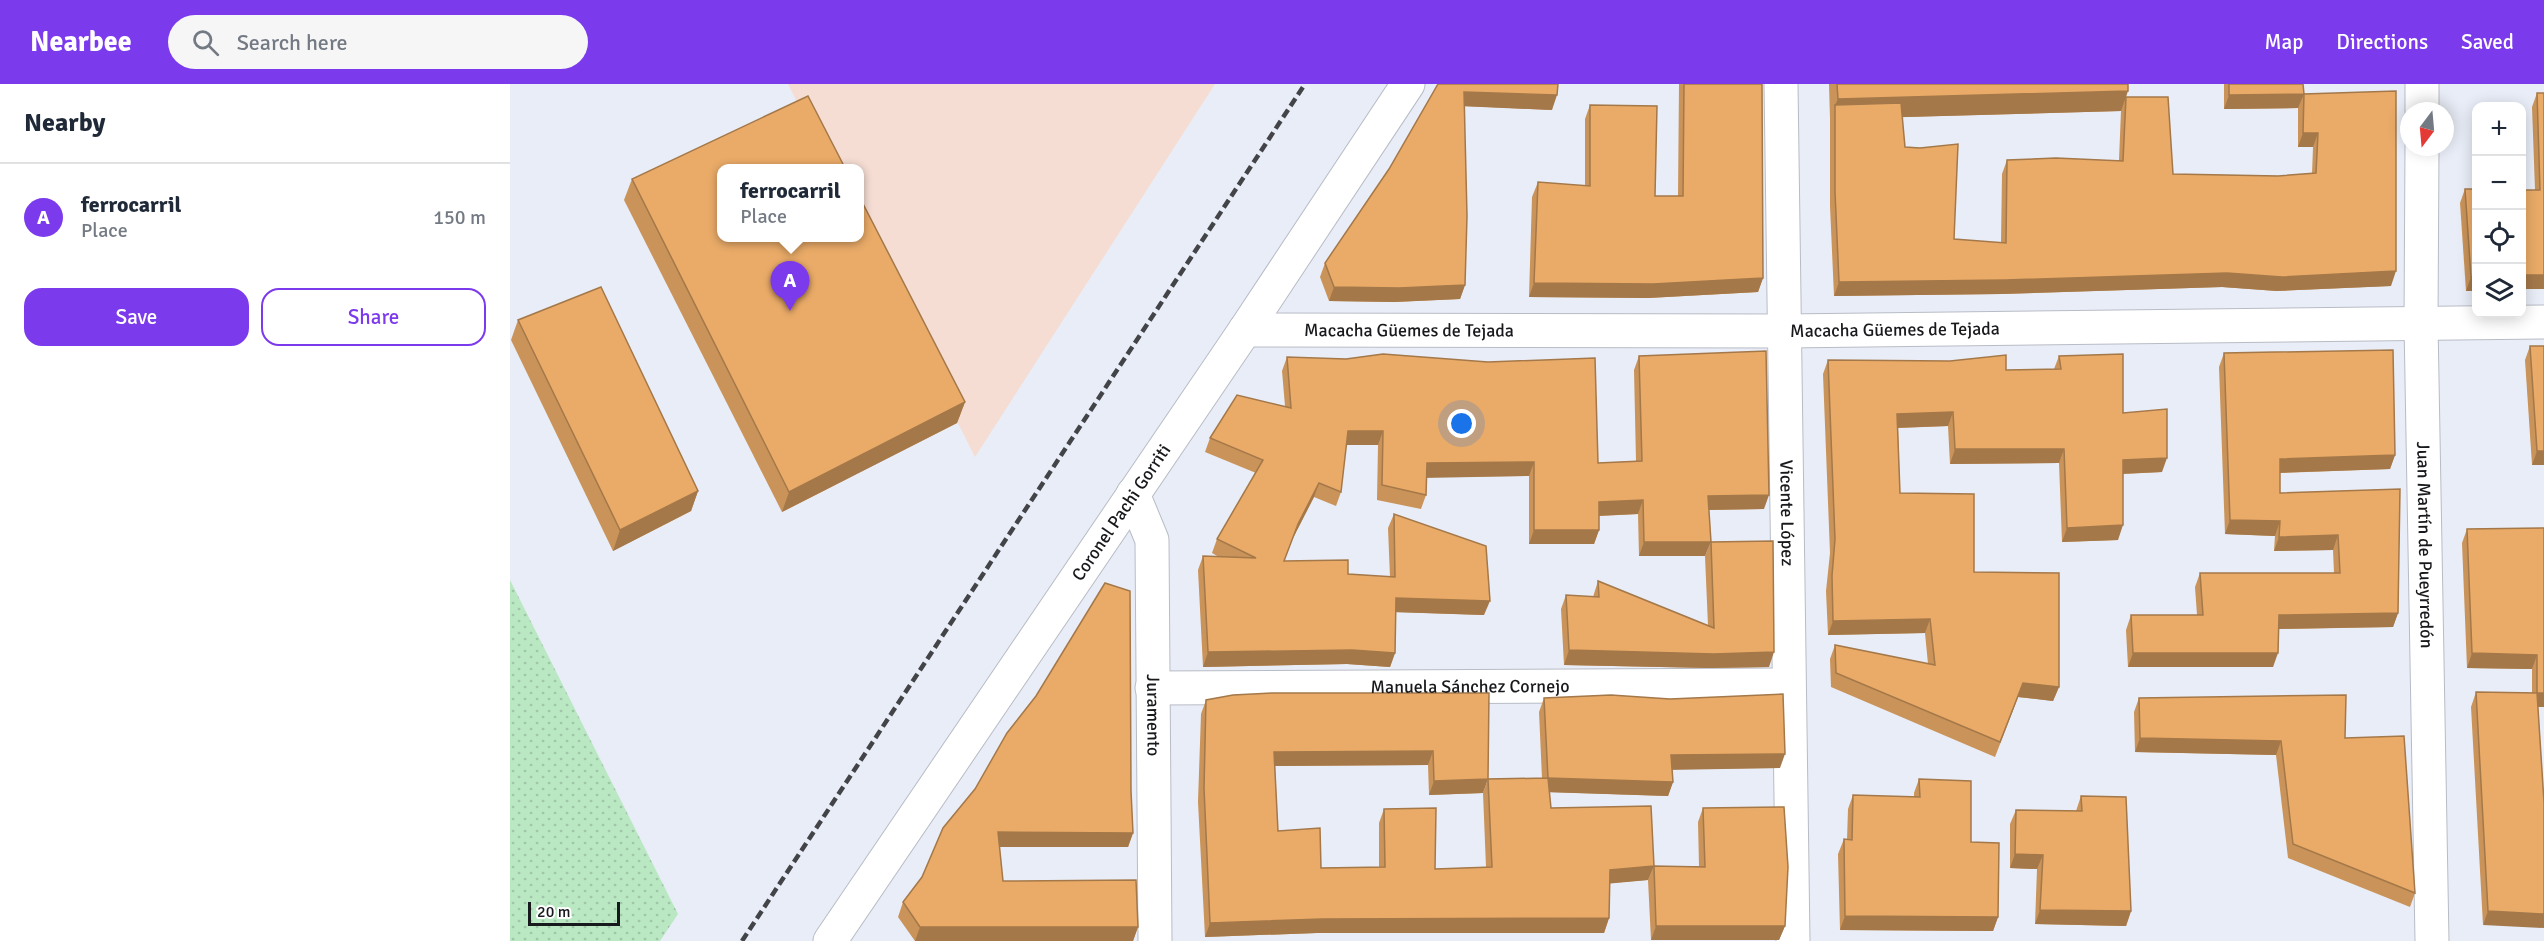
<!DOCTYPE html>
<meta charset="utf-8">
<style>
:root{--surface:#fff;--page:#f6f6f7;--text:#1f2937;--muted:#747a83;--line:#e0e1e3;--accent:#7c3aed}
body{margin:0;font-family:Signika,sans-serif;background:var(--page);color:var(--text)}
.controls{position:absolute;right:18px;top:18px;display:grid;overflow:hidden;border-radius:12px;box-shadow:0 3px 15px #0003}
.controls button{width:54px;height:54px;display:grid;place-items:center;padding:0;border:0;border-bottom:2px solid var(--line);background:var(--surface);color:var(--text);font:30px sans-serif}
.compass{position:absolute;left:1890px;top:18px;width:54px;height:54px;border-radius:50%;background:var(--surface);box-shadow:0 3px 15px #0003;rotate:196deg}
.scale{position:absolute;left:18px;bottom:15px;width:92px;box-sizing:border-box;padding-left:6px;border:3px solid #18191c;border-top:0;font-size:16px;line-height:21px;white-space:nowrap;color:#18191c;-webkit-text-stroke:4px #fff;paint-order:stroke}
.you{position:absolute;left:952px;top:340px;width:21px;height:21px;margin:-15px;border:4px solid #fff;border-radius:50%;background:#1a73e8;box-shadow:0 0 0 9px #1a73e833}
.badge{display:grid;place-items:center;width:39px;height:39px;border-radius:50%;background:var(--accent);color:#fff;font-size:20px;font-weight:700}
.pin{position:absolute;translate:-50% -50px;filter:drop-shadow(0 2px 3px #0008)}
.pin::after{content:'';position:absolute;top:32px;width:21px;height:18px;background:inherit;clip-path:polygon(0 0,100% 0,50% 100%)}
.popup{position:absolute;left:207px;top:80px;width:147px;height:78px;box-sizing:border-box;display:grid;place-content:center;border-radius:12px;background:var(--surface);filter:drop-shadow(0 2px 4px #0005);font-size:20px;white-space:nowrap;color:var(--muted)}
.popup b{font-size:22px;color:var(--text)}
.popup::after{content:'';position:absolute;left:50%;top:100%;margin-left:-12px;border:12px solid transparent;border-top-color:var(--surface)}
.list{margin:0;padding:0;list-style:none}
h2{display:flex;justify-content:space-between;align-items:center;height:78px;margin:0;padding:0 24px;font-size:26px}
h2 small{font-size:20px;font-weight:400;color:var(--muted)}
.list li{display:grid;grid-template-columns:39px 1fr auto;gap:18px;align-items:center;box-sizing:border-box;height:108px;padding:0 24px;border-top:2px solid var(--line)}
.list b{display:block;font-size:22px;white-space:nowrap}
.list p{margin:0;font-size:20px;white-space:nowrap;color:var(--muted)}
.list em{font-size:20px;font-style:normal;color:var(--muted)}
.actions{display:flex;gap:12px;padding:18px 24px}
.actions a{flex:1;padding:14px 0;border:2px solid var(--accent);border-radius:18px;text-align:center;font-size:21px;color:var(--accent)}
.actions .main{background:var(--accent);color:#fff}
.icon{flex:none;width:33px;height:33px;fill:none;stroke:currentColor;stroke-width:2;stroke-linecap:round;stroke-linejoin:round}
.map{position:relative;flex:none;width:2034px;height:857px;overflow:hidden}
header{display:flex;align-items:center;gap:36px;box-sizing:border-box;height:84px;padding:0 30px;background:var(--accent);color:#fff}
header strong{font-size:28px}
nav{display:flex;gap:33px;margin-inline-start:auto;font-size:21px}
.search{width:420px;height:54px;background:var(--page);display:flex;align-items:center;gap:15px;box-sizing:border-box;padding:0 21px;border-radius:33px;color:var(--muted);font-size:22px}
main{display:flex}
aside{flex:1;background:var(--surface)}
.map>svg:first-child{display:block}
.education{fill:#f5ddd3}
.green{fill:url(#green-dots)}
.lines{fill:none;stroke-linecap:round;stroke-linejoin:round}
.minor-casing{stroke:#b8bcc5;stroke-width:35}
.minor{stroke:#fff;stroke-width:33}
.rail{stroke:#424448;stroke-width:4.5;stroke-dasharray:9 4.5;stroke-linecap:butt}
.wall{fill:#c99359;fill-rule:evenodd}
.shaded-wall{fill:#a47849}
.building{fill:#eaab68;stroke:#a47849;stroke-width:1.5}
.labels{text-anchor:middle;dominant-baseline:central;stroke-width:5;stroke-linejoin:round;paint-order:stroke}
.street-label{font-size:18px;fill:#18191c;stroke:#fff}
</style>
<header>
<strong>Nearbee</strong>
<div class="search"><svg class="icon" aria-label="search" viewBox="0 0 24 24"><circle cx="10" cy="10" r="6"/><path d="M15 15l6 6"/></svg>Search here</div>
<nav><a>Map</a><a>Directions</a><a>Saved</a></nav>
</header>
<main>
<aside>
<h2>Nearby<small></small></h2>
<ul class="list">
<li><span class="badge">A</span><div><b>ferrocarril</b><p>Place</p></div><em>150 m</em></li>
</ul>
<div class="actions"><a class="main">Save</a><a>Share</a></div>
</aside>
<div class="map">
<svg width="2034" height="857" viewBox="0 0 2034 857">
<defs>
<pattern id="green-dots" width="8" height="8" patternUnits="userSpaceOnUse" patternTransform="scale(1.5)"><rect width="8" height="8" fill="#bae8c3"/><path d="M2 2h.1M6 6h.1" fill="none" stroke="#9fc6a7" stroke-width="1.8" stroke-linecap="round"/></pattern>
</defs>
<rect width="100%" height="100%" fill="#e9edf7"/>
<path class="education" d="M278,0H705L465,373L349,142V85L320,84Z"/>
<path class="green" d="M0,496L168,830L150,857H0Z"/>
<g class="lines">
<g class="minor-casing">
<g id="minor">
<path id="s1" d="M1271,0L1283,857"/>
<path d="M1912,27V0"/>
<path id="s2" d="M1912,63L1911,239L1922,857"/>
<path id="s3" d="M735,246L1275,247L2034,238"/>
<path id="s4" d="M623,410L642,456L645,857"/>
<path id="s5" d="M642,604L1278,601"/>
<path id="s6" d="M320,857L735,246L898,0"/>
</g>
</g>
<use href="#minor" class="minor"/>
<path class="rail" d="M232,857L795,0"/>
</g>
<g class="wall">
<path d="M928,0L1042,26L954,22L955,201L950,215L884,218L819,217L810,193L815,179L879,85Z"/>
<path d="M1169,0H1252L1253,194L1248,208L1138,214L1019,213L1022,113L1028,98L1075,102V35L1080,21L1145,112H1168Z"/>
<path d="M1319,0H1618L1616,13L1663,90L1768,92L1802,90L1803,63H1788V24L1714,25V0H1793L1794,10L1881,202L1767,207L1712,203L1491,210L1324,212L1320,122V35ZM1611,27L1609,76H1497L1492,90L1491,159L1444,155L1395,63L1392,33Z"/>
<path d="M2027,9H2034V205H2012L2025,106L2022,23Z"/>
<path d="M122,95L455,318L447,339L272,428L114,116Z"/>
<path d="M1955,105L1966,207H1956L1950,119Z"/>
<path d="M8,236L188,407L181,427L103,467L1,256Z"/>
<path d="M2020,262H2034V381H2022L2015,276Z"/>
<path d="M1714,269L1885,371L1880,385L1770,389V409L1890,405L1888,529L1883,543L1769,545L1763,583H1618L1616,546L1621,531H1687L1685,503L1690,489H1824L1823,466L1764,467L1765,452L1715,450L1709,283Z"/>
<path d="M1129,272L1254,425L1199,426L1195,472H1129L1128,430L1089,432V446L1084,460H1019V392L916,393V411L911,425L867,416L868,361H836L831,408L826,422L804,413L783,454L774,477L838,490L880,493L878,444L884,430L974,531L886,528L885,569L880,583L837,580L693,583L688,486L693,472L709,473L702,469L707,455L746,389L695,368L700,354L775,322L772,287L777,273L1088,379L1126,377L1124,286Z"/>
<path d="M1549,272L1613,329L1652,388L1613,390L1608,456L1552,458L1549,379L1440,380L1438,342L1388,344L1390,409L1464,488L1549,603L1543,617L1508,613L1485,673L1321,603L1320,575L1325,561L1418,580L1415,549L1318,551L1316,507L1320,469L1313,290L1318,276L1496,286L1544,285Z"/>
<path d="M2034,444L2028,623L2034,718L1973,841L1961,623L1966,608L2022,609V585L1957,584L1952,459L1957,445Z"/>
<path d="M1201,458L1259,583L1199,584L1054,581L1051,525L1056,511L1083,513L1088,497L1198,542L1195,472Z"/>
<path d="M979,609L973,709L919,711L918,681L765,682L768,747L811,784L869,783V739L874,725L925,785L976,783L973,709L978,695L1032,694L1029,628L1034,614L1270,684L1162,685L1163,698L1158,712L1039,708L1041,724L1144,782L1138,796L1100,799L1099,834L1094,849H807L695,853L688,718L691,630L696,616Z"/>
<path d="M1629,614L1835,654L1905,809L1900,823L1778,774L1766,671L1625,668L1624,628Z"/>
<path d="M1409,695L1461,758L1488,833L1483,847L1330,846L1328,770L1334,755L1337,756L1338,725L1343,711L1404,713V709Z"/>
<path d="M465,705L621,707L623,749L618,763H489L493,797L628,843L623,857H405L388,833L393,818L412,793Z"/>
<path d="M1571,712L1621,827L1616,842L1525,840L1527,785L1500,784V740L1506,726L1566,727Z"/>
<path d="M1193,724L1275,842L1269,856H1141L1138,796L1144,782H1189L1188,738Z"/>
</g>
<g class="shaded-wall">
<path d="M1618,7L1611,27L1325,35V21L1328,15Z"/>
<path d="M954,8L1047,11L1042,26L949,22Z"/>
<path d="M1794,10L1788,24L1714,25L1719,11Z"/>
<path d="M1793,49H1808L1803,63H1788Z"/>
<path d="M1886,187L1881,202L1767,207L1712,203L1491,210L1324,212L1329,198L1717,189Z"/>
<rect x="2012" y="191" width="22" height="14"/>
<path d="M1961,193H1966V207H1956Z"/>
<path d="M1253,194L1248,208L1138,214L1019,213L1024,199Z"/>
<path d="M955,201L950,215L884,218L819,217L824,203Z"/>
<path d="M455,318L447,339L272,428L279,408Z"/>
<path d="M1443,328L1438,342L1382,344L1387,330Z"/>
<path d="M838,347H873L868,361H833Z"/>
<path d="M1445,365H1554L1549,379L1440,380Z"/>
<path d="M2027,367H2034V381H2022Z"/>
<path d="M1885,371L1880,385L1765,389L1770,375Z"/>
<path d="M1657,374L1652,388L1608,390L1613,376Z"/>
<path d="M1024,378L1019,392L912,394L917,379Z"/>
<path d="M809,399L804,413L783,454L788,440Z"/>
<path d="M188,407L181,427L103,467L110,446Z"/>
<path d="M1259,411L1254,425L1193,426L1198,412Z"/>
<path d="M1133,416L1128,430L1084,432L1089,418Z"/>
<path d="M1720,436L1770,437L1765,452L1715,450Z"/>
<path d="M1613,441L1608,456L1552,458L1557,444Z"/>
<path d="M1024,446H1089L1084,460H1019Z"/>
<path d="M1828,451L1823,466L1764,467L1769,453Z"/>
<path d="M1134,458H1201L1195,472H1129Z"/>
<path d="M886,514L980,517L974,531L881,528Z"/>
<path d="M1888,529L1883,543L1764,545L1769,531Z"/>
<path d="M1420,535L1415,549L1318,551L1323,537Z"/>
<path d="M842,566L885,569L880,583L837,580L693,583L698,568Z"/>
<path d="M1059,566L1264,568L1259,583L1199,584L1054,581Z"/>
<path d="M1623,569H1768L1763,583H1618Z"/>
<path d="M1962,569L2027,571L2022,585L1957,584Z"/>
<path d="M1513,599L1549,603L1543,617L1508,613L1485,673Z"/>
<path d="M2027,609H2034V623H2022Z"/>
<path d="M1630,654L1771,657L1766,671L1625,668Z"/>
<path d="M923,667L918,681L759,682L764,668Z"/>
<path d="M1275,670L1270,684L1156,686L1161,671Z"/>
<path d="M1038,694L1163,698L1158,712L1033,708Z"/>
<path d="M978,695L973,709L919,711L924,697Z"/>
<path d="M488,748L623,749L618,763H483Z"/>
<path d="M1505,770L1533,771L1527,785L1500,784Z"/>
<path d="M1144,782L1138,796L1095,800L1100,786Z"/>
<path d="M1530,826L1621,827L1616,842L1525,840Z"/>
<path d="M1978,827L2034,830V844L1973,841Z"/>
<path d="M1335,832L1488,833L1483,847L1330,846Z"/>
<path d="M1099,834L1094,849H807L695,853L700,839L812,835Z"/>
<path d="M1146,842H1275L1269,856H1141Z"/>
<path d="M410,843H628L623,857H405Z"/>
</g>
<g class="building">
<path d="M928,0H1048L1047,11L954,8L957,132L955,201L889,204L824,203L815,179L879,85Z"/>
<path d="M1174,0H1252L1253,194L1143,200L1024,199L1028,98L1080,102V21L1147,22L1145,112H1173Z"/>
<path d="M1327,0H1618V7L1328,15Z"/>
<path d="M1719,0H1793L1794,10L1719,11Z"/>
<path d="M1886,7V187L1772,193L1717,189L1496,196L1329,198L1325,108V21L1391,19L1395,63L1410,64L1448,60L1444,155L1496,159L1497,76L1546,74L1613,77L1616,13H1658L1663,90L1768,92L1806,89L1808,49H1793L1794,10Z"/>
<path d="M2027,9H2034V191H2012V106H2030Z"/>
<path d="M298,12L335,84H211V153H349V112L455,318L279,408L122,95Z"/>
<path d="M1955,105H1966V193H1961Z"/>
<path d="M91,203L188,407L110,446L8,236Z"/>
<path d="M2020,262H2034V367H2027Z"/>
<path d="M1883,266L1885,371L1770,375V409L1890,405L1888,529L1769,531L1768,569H1623L1621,531H1693L1690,489H1830L1828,451L1769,453L1770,437L1720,436L1714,269Z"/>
<path d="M1256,267L1259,411L1198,412L1201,458H1134L1133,416L1089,418V446H1024V378L917,379L916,411L872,401L873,347H838L831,408L809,399L788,440L774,477L838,476V490L885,493L884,430L976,462L980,517L886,514L885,569L842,566L698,568L693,472L746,474L707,455L753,376L700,354L727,311L781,324L777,273L836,275L873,270L978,278L1085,274L1088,379L1132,377L1129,272Z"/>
<path d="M1613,270V329L1657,325V374L1613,376V441L1557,444L1554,365H1445L1443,328L1387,330L1390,409L1464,410V488L1549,489V603L1513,599L1490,658L1326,589L1325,561L1425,581L1420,535L1323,537L1322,492L1325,455L1318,276L1440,277L1496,271V286L1551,285L1549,272Z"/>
<path d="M2034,444V609H2027V571L1962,569L1957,445Z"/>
<path d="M1263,457L1264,568L1204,570L1059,566L1056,511L1089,513L1088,497L1204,544L1201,458Z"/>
<path d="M595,499L620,507L621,707L623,749L488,748L493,797L626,796L628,843H410L393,818L412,793L433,744L465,705L497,649L526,612Z"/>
<path d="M1966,608L2027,609L2034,718V830L1978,827Z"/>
<path d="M762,609H979L978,695L924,697L923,667L764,668L768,747L810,744L811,784L875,783L874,725L926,724L925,785L982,783L978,695L1038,694L1034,614L1101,611L1160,615L1273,610L1275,670L1161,671L1163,698L1038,694L1041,724L1141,722L1144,782L1100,786L1099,834L812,835L700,839L694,704L696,616L723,611Z"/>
<path d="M1836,611L1835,654L1894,652L1905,809L1783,760L1771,657L1630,654L1629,614Z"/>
<path d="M1409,695L1461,697V758L1489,759L1488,833L1335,832L1334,755L1342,756L1343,711L1410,713Z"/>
<path d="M1571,712L1616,713L1621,827L1530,826L1533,771L1505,770L1506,726L1572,727Z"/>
<path d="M1274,723L1278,783L1275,842H1146L1144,782L1195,783L1193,724Z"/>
</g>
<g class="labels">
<g class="street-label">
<text stroke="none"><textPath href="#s3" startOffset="164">Macacha Güemes de Tejada</textPath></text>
<text stroke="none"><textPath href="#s3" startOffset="650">Macacha Güemes de Tejada</textPath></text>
<text stroke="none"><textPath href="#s6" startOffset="518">Coronel Pachi Gorriti</textPath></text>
<text stroke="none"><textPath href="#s1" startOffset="429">Vicente López</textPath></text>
<text stroke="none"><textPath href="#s2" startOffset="398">Juan Martín de Pueyrredón</textPath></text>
<text stroke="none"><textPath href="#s5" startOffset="318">Manuela Sánchez Cornejo</textPath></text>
<text stroke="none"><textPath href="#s4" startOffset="225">Juramento</textPath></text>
</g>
</g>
</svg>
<div class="controls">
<button>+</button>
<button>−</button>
<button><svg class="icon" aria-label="locate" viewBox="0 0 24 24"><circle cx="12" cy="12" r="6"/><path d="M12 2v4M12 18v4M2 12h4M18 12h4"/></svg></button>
<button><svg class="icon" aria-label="layers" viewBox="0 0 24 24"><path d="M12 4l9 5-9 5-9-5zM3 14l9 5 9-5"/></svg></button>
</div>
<svg class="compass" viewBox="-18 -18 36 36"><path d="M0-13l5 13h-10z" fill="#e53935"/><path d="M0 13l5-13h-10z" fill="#747a83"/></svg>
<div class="scale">20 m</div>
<div class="you"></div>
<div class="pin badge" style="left:280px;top:227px">A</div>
<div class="popup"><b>ferrocarril</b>Place</div>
</div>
</main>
